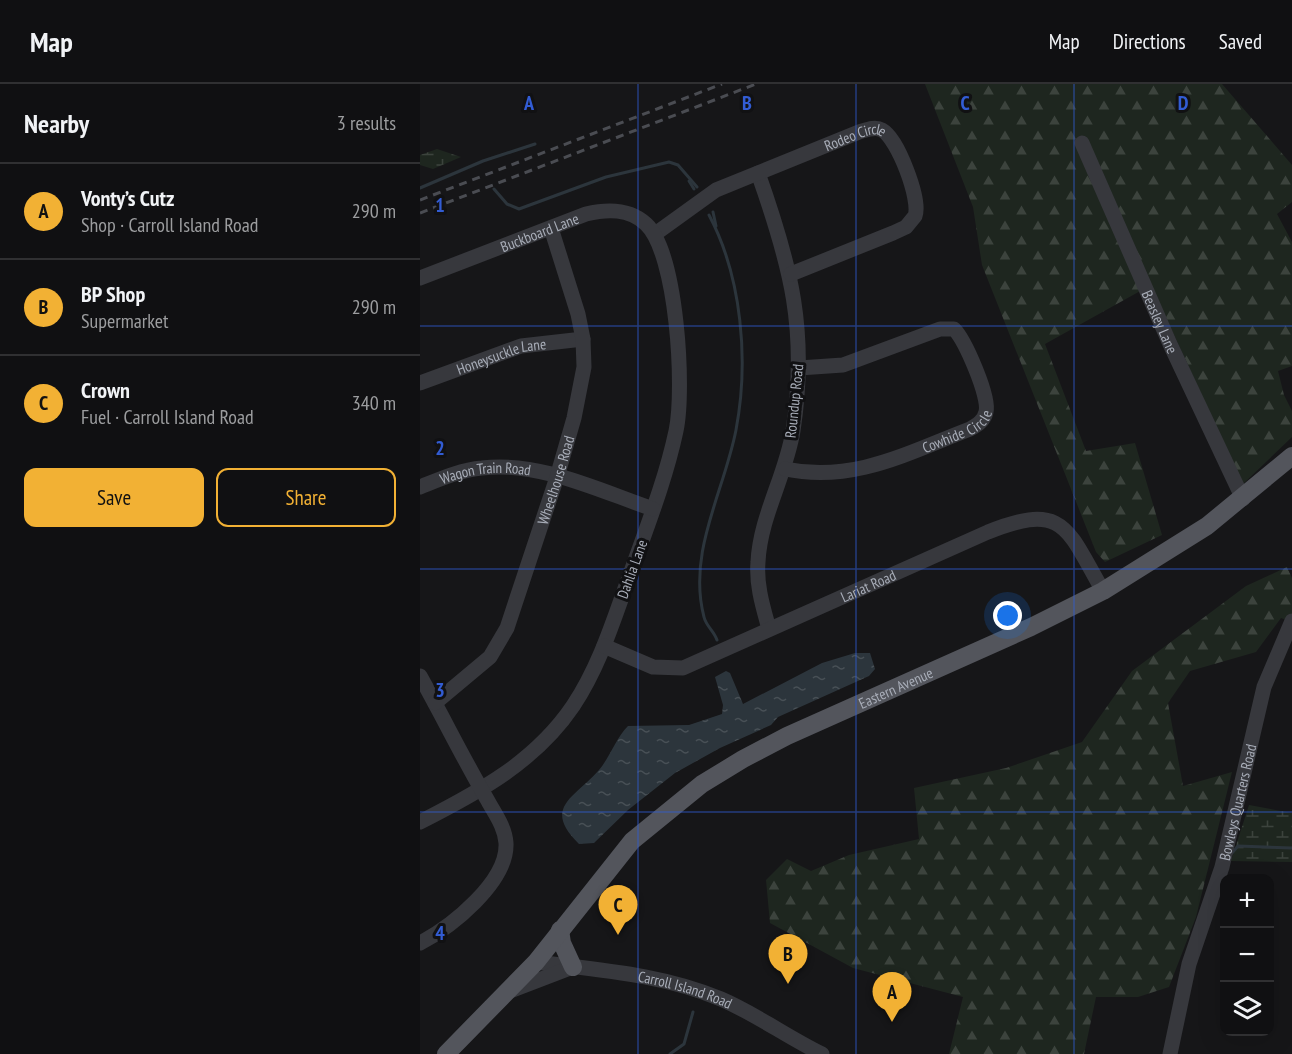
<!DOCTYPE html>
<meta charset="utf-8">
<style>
:root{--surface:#101012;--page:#1e1e20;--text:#f1f3f6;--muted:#9c9d9f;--line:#303032;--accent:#f2b134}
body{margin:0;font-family:"PT Sans Narrow",sans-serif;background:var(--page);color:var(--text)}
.controls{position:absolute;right:18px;bottom:18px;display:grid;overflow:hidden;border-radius:12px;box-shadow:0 6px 24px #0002}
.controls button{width:54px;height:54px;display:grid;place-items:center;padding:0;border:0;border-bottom:2px solid var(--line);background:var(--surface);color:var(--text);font:30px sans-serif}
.you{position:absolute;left:588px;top:532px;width:21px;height:21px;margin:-15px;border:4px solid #fff;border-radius:50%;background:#1a73e8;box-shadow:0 0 0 9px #1a73e833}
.badge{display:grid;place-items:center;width:39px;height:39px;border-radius:50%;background:var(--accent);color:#111;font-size:20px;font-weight:700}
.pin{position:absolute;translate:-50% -50px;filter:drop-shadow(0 2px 3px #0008)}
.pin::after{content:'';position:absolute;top:32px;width:21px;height:18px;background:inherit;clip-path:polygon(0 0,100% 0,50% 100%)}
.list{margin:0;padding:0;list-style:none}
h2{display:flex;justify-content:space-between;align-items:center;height:78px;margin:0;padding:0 24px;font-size:26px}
h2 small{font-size:20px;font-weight:400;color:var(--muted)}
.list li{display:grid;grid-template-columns:39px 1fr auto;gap:18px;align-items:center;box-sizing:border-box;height:96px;padding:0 24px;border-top:2px solid var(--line)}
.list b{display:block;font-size:22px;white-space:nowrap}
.list p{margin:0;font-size:20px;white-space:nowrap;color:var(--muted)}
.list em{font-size:20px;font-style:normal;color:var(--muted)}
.actions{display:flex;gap:12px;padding:18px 24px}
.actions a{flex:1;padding:14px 0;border:2px solid var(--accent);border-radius:12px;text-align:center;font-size:21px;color:var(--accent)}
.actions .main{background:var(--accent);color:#111}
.icon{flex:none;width:33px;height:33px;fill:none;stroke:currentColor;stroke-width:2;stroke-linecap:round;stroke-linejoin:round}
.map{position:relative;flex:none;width:872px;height:970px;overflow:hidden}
header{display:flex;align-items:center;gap:36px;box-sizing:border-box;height:84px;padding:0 30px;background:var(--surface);border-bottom:2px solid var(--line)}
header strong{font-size:28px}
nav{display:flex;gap:33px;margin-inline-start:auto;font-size:21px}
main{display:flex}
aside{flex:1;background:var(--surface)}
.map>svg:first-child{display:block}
.forest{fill:url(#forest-firs)}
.wetland{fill:url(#wetland-marsh)}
.water{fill:url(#water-ripples)}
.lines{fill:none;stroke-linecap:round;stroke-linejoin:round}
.stream{stroke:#2c353c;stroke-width:3}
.minor{stroke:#37383d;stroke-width:15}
.major{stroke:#53555c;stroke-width:18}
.rail{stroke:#4a4c52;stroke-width:3;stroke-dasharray:8 6;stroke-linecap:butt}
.grid{fill:none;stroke:#325cd3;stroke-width:1.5;stroke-opacity:0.55}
.labels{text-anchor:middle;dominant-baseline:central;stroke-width:6;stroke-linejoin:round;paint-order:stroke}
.street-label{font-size:15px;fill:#a8adb8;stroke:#111113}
.grid-label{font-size:20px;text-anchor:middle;font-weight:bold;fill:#325cd3;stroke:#111113;stroke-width:6;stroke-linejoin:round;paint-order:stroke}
</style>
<header>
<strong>Map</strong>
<nav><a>Map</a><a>Directions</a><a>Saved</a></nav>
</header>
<main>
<aside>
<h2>Nearby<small>3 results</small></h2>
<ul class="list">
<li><span class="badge">A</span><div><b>Vonty’s Cutz</b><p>Shop · Carroll Island Road</p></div><em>290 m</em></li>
<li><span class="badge">B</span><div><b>BP Shop</b><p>Supermarket</p></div><em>290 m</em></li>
<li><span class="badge">C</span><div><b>Crown</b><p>Fuel · Carroll Island Road</p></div><em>340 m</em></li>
</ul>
<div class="actions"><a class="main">Save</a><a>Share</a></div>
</aside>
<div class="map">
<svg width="872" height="970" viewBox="0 0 872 970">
<defs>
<pattern id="forest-firs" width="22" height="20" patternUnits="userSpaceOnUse" patternTransform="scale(1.5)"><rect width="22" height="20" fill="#1e261f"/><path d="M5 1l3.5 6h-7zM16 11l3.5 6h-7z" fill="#3c433d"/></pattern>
<pattern id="wetland-marsh" width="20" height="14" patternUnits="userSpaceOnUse" patternTransform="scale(1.5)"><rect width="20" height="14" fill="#1e261f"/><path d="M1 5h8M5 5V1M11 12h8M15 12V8" fill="none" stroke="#3c433d"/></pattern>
<pattern id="water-ripples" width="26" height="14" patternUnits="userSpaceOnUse" patternTransform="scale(1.5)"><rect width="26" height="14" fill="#2c353c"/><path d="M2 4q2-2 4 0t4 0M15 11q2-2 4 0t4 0" fill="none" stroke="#485056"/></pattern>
</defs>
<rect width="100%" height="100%" fill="#161618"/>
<g class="forest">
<path d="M505,0H802L872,81V118L857,130L872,158V282L858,287L864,311L872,327V353L823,400L731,201L625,260L666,367L715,359L742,451L685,478L676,468L562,181L553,123Z"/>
<path d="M867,483L872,494V538L861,534L836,568L770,587L748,619L763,702L812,688L776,833L749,903L718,913H676L664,970H529L543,913L433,884L350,839L346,796L367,775L391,787L429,771L499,755L494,704L586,684L662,658L712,587L826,502Z"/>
</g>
<g class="wetland">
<path d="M17,65L41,73L13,85L0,81V71Z"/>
<path d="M829,721L872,729V778L811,777Z"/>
</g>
<path class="water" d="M435,569H450L455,585L449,592L358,633L351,641L300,664L255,689L208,726L174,759L159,760C121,723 156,713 179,686C190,673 196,654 208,642L269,641L302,630L303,621L295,593L306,587L310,589L323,620L402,579Z"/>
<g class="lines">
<g class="stream">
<path d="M269,97L274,105"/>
<path d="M0,104L63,77L115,60"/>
<path d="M74,105L87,120L99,125L186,93L249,78L258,81L277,103"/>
<path d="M293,128L296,142"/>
<path d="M289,131C322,193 329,277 316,346C304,408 267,468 284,533C286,542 294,547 297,556"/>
<path d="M812,769L818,762L872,764"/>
<path d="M250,970L264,960L273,928"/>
</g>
<g class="minor">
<path id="s1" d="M662,59L750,260L823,415"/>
<path d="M338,89C371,182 388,247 373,347C366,391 340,433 338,478C336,501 343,523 349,545"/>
<path id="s2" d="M235,150L296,106L439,48C446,46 455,42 462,46C478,55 501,116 495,132L486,143L473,149L371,190"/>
<path id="s3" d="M0,194L166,130C187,125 209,124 226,140C257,169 265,305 256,347C246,394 228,440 212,485C195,531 181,580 153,622C115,678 59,708 0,738"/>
<path id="s4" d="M0,299L101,262L163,255"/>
<path id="s5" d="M365,385C434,399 487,369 550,345C557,341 564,337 566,328C570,313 545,256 534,245H520L423,281L379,284"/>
<path id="s6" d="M0,403C20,395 40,386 62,384C120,377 180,407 233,425"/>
<path id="s7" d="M184,562L233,583L263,584L568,448C645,417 647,445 683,507"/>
<path d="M0,592C23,633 44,676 68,717C75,730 85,743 86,759C88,798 31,843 0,859"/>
<path id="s8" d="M15,619L70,573L87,544L137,393L154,334L164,283L163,255L158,230L131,144"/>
<path id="s9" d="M116,878C178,886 242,890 301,915C336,930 367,953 402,970"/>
<path d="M90,907L150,884"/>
<path id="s10" d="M750,970L769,880L802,783L844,603L872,537"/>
</g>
<g class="major">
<path d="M140,846L142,859L153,883"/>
<path id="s11" d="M26,970L116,878L212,757L282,700L323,675L367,652L611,543L683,507L787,442L872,372"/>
</g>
<g class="rail">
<path d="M0,116L302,0"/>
<path d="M0,129L336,0"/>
</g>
</g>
<path class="grid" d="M218,0V970M436,0V970M654,0V970M0,242H872M0,485H872M0,728H872"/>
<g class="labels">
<g class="street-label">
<text stroke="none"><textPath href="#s2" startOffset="225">Rodeo Circle</textPath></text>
<text stroke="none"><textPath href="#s3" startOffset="128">Buckboard Lane</textPath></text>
<text stroke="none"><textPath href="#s1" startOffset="195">Beasley Lane</textPath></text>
<text stroke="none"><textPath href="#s4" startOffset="86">Honeysuckle Lane</textPath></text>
<text transform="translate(374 317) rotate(-84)">Roundup Road</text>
<text stroke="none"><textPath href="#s5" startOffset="180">Cowhide Circle</textPath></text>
<text stroke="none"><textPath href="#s6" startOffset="68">Wagon Train Road</textPath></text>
<text stroke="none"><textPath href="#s8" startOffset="261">Wheelhouse Road</textPath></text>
<text transform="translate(212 485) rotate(-70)">Dahlia Lane</text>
<text stroke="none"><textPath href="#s7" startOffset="286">Lariat Road</textPath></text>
<text stroke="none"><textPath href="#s11" startOffset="590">Eastern Avenue</textPath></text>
<text stroke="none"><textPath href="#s10" startOffset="261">Bowleys Quarters Road</textPath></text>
<text stroke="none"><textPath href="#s9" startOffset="152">Carroll Island Road</textPath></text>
</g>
</g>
<g class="grid-label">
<text x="109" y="26">A</text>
<text x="327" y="26">B</text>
<text x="545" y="26">C</text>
<text x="763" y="26">D</text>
<text x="20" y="128">1</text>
<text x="20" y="371">2</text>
<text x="20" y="613">3</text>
<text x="20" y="856">4</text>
</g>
</svg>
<div class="controls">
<button>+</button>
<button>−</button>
<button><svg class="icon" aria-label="layers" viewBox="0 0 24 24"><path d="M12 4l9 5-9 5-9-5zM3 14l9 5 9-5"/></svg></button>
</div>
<div class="you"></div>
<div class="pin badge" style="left:472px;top:938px">A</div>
<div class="pin badge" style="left:368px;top:900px">B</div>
<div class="pin badge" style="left:198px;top:851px">C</div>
</div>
</main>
